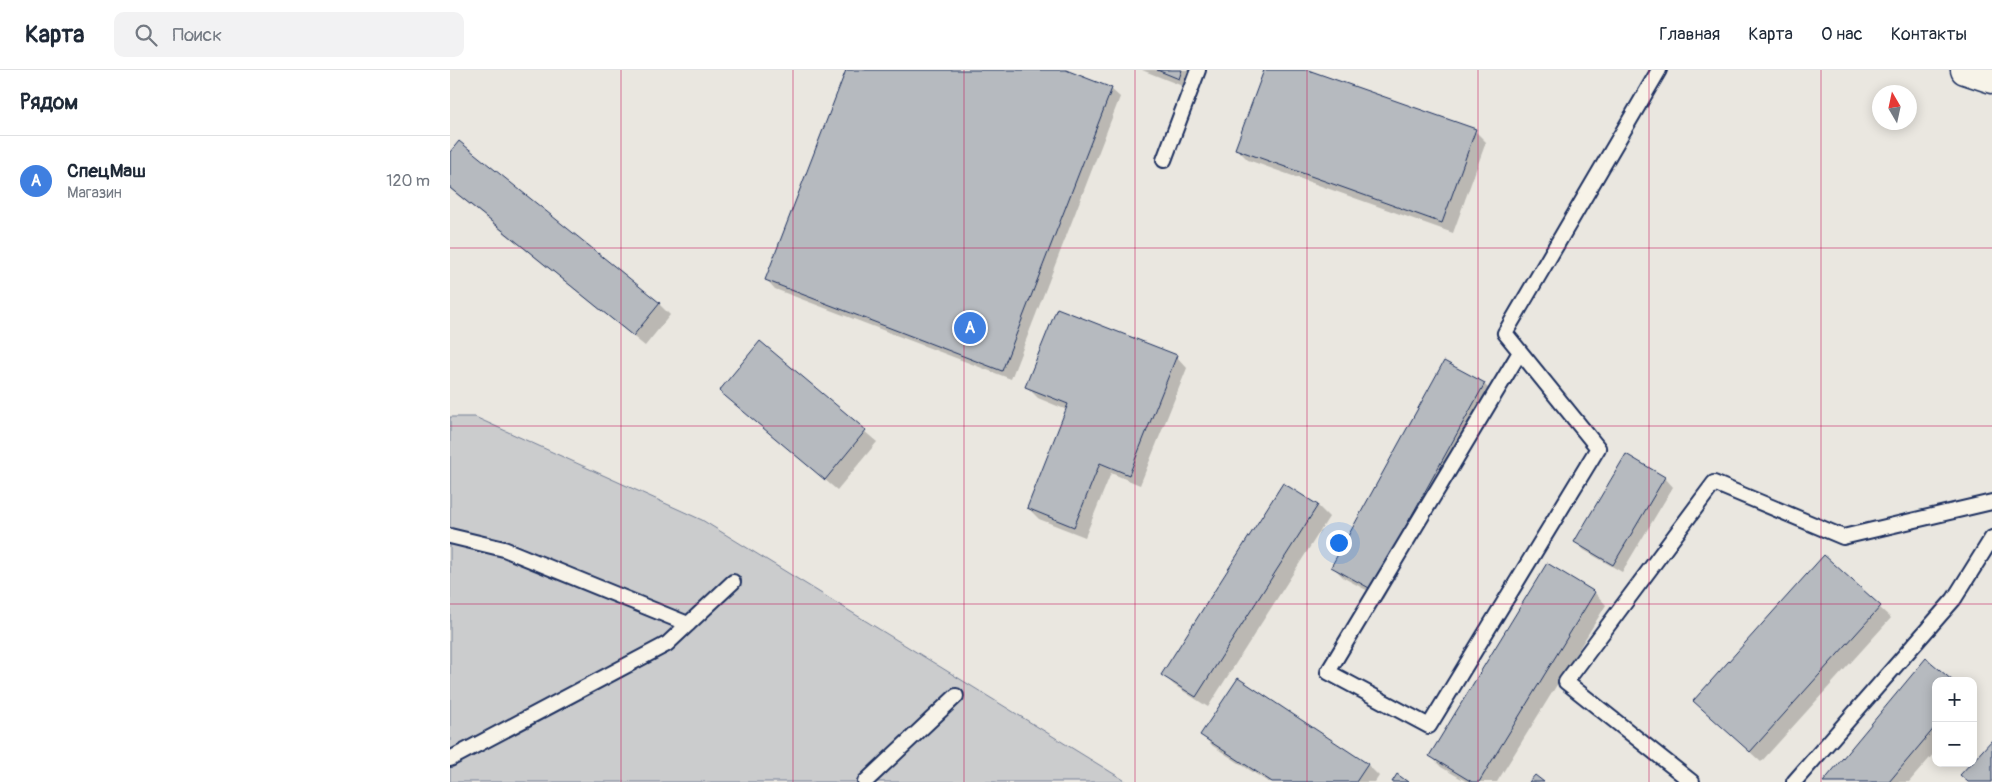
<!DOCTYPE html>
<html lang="ru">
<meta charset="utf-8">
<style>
:root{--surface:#fff;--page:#f2f2f3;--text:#1f2937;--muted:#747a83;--line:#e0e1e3;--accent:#b45309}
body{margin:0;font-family:Pangolin,sans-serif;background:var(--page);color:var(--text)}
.controls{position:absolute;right:15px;bottom:15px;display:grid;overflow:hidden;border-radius:10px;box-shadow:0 2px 12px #0003}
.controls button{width:45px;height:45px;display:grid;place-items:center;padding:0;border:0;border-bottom:1px solid var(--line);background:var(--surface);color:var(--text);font:25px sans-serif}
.compass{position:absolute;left:1422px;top:15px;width:45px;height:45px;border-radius:50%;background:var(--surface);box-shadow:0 2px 12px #0003;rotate:351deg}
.you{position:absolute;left:888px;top:472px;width:18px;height:18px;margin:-12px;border:4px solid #fff;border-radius:50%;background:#1a73e8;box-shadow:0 0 0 8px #1a73e833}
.badge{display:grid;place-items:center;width:32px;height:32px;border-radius:50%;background:var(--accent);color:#fff;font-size:16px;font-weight:700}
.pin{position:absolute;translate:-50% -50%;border:2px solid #fff;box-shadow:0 1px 5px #0006}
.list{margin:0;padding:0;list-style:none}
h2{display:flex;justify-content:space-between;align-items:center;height:65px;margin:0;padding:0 20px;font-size:21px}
h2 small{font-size:16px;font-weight:400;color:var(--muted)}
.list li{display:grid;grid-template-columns:32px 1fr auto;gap:15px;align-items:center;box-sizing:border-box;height:90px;padding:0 20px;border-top:1px solid var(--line)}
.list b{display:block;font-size:19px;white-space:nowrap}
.list p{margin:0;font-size:16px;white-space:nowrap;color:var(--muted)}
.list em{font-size:16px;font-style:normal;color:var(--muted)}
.icon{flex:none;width:28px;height:28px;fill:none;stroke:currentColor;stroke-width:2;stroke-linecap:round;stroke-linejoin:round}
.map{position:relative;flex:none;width:1542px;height:712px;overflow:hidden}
header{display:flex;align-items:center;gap:30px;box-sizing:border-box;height:70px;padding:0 25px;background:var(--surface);border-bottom:1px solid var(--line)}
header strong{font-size:24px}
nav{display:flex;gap:28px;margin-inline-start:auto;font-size:18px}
.search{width:350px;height:45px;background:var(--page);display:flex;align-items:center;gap:12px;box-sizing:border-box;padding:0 18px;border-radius:10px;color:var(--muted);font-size:19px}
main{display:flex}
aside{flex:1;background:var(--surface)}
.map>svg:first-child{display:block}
.green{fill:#cbcccd;stroke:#737e96}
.shadow{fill:#0003}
.building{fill:#b6babf;stroke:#1b2f5e}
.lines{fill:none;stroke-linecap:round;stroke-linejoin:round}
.service-casing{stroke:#1b2f5e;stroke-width:18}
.primary-casing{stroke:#1b2f5e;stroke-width:31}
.service{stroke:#f7f3e8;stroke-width:14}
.primary{stroke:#f7f3e8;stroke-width:28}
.grid{fill:none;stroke:#c2185b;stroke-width:1;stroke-opacity:0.55}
</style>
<header>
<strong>Карта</strong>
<div class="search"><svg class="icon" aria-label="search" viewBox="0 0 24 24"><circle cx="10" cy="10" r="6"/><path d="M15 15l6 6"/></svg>Поиск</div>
<nav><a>Главная</a><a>Карта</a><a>О нас</a><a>Контакты</a></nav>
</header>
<main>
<aside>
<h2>Рядом<small></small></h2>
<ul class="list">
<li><span class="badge" style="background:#3f7fe0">A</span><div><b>СпецМаш</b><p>Магазин</p></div><em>120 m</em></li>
</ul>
</aside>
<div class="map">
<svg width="1542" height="712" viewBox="0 0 1542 712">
<rect width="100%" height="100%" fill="#eae7e0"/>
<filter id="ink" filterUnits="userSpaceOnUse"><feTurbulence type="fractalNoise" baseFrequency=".02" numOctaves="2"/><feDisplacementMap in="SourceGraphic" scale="10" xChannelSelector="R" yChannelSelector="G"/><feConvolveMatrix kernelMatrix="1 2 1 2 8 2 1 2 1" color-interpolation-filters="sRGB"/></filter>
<g filter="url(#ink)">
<path class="green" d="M0,347H25L252,450L677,712H0Z"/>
<g class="shadow">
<path d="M398,0H613L661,19L670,27L561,309L325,219L317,210Z"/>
<path d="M692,0H748L740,19Z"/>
<path d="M815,0H855L1025,61L1036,72L1003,163L798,90L787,79Z"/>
<path d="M0,84L209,234L220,245L195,276L0,119Z"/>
<path d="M310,273L427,372L387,420L270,321Z"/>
<path d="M726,286L737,298L690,415L661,403L635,467L589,449L578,438L617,340L588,328L577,317Z"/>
<path d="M1034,314L1045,325L933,529L894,508L883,497Z"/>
<path d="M1177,386L1215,408L1223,417L1172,502L1134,480L1125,471Z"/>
<path d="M834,415L868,436L879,447L758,637L724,615L713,604Z"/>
<path d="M1374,487L1441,548L1311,692L1256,642Z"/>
<path d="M1098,495L1145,523L1156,535L1047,712H1017L991,697L980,685Z"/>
<path d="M1477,590L1486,611V681L1459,712H1374Z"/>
<path d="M788,609L918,695L929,706L925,712H818L763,676L752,665Z"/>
</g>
<g class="building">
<path d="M396,0H616L662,18L552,301L315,210Z"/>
<path d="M707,0H732L729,9Z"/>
<path d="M814,0H858L1026,59L992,153L785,79Z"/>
<path d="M9,71L210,233L183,266L0,118V82Z"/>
<path d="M607,238L727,285L679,405L650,393L624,457L577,438L618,334L575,317Z"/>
<path d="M310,271L416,360L375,410L269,321Z"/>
<path d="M994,291L1035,313L921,519L881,497Z"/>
<path d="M1176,384L1215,407L1163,495L1124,472Z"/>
<path d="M833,413L868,435L746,627L711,605Z"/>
<path d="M1374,485L1431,536L1300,682L1243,631Z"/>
<path d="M1097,493L1145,522L1029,712H1022L979,686Z"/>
<path d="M1476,588L1503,611H1486V656L1439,712H1373Z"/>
<path d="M788,608L918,694L906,712H822L750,665Z"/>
<path d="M1542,670V712H1518L1510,705L1521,693H1523V691Z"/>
<path d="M947,704L958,712H942Z"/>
<path d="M1085,705L1094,712H1079Z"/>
</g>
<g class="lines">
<g class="service-casing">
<g id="service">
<path d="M714,90L748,0"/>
<path d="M1070,282L878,602L979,656L1148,378L1055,263L1209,0"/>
<path d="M0,466L54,479L238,554"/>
<path d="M0,689L217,574L283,512"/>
<path d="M415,712L506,626"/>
<path d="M1242,712L1116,612L1264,413L1393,467L1542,432"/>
<path d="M1344,712L1504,529L1542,468"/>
</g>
</g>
<g class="primary-casing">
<path id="primary" d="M1515,0L1542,9"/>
</g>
<use href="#service" class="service"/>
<use href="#primary" class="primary"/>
</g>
</g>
<path class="grid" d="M171,0V712M343,0V712M514,0V712M685,0V712M857,0V712M1028,0V712M1199,0V712M1371,0V712M0,178H1542M0,356H1542M0,534H1542"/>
</svg>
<div class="controls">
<button>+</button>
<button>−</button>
</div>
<svg class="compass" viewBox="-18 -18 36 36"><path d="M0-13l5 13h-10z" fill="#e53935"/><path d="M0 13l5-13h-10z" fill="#747a83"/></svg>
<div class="you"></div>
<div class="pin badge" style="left:520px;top:258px;background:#3f7fe0">A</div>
</div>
</main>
